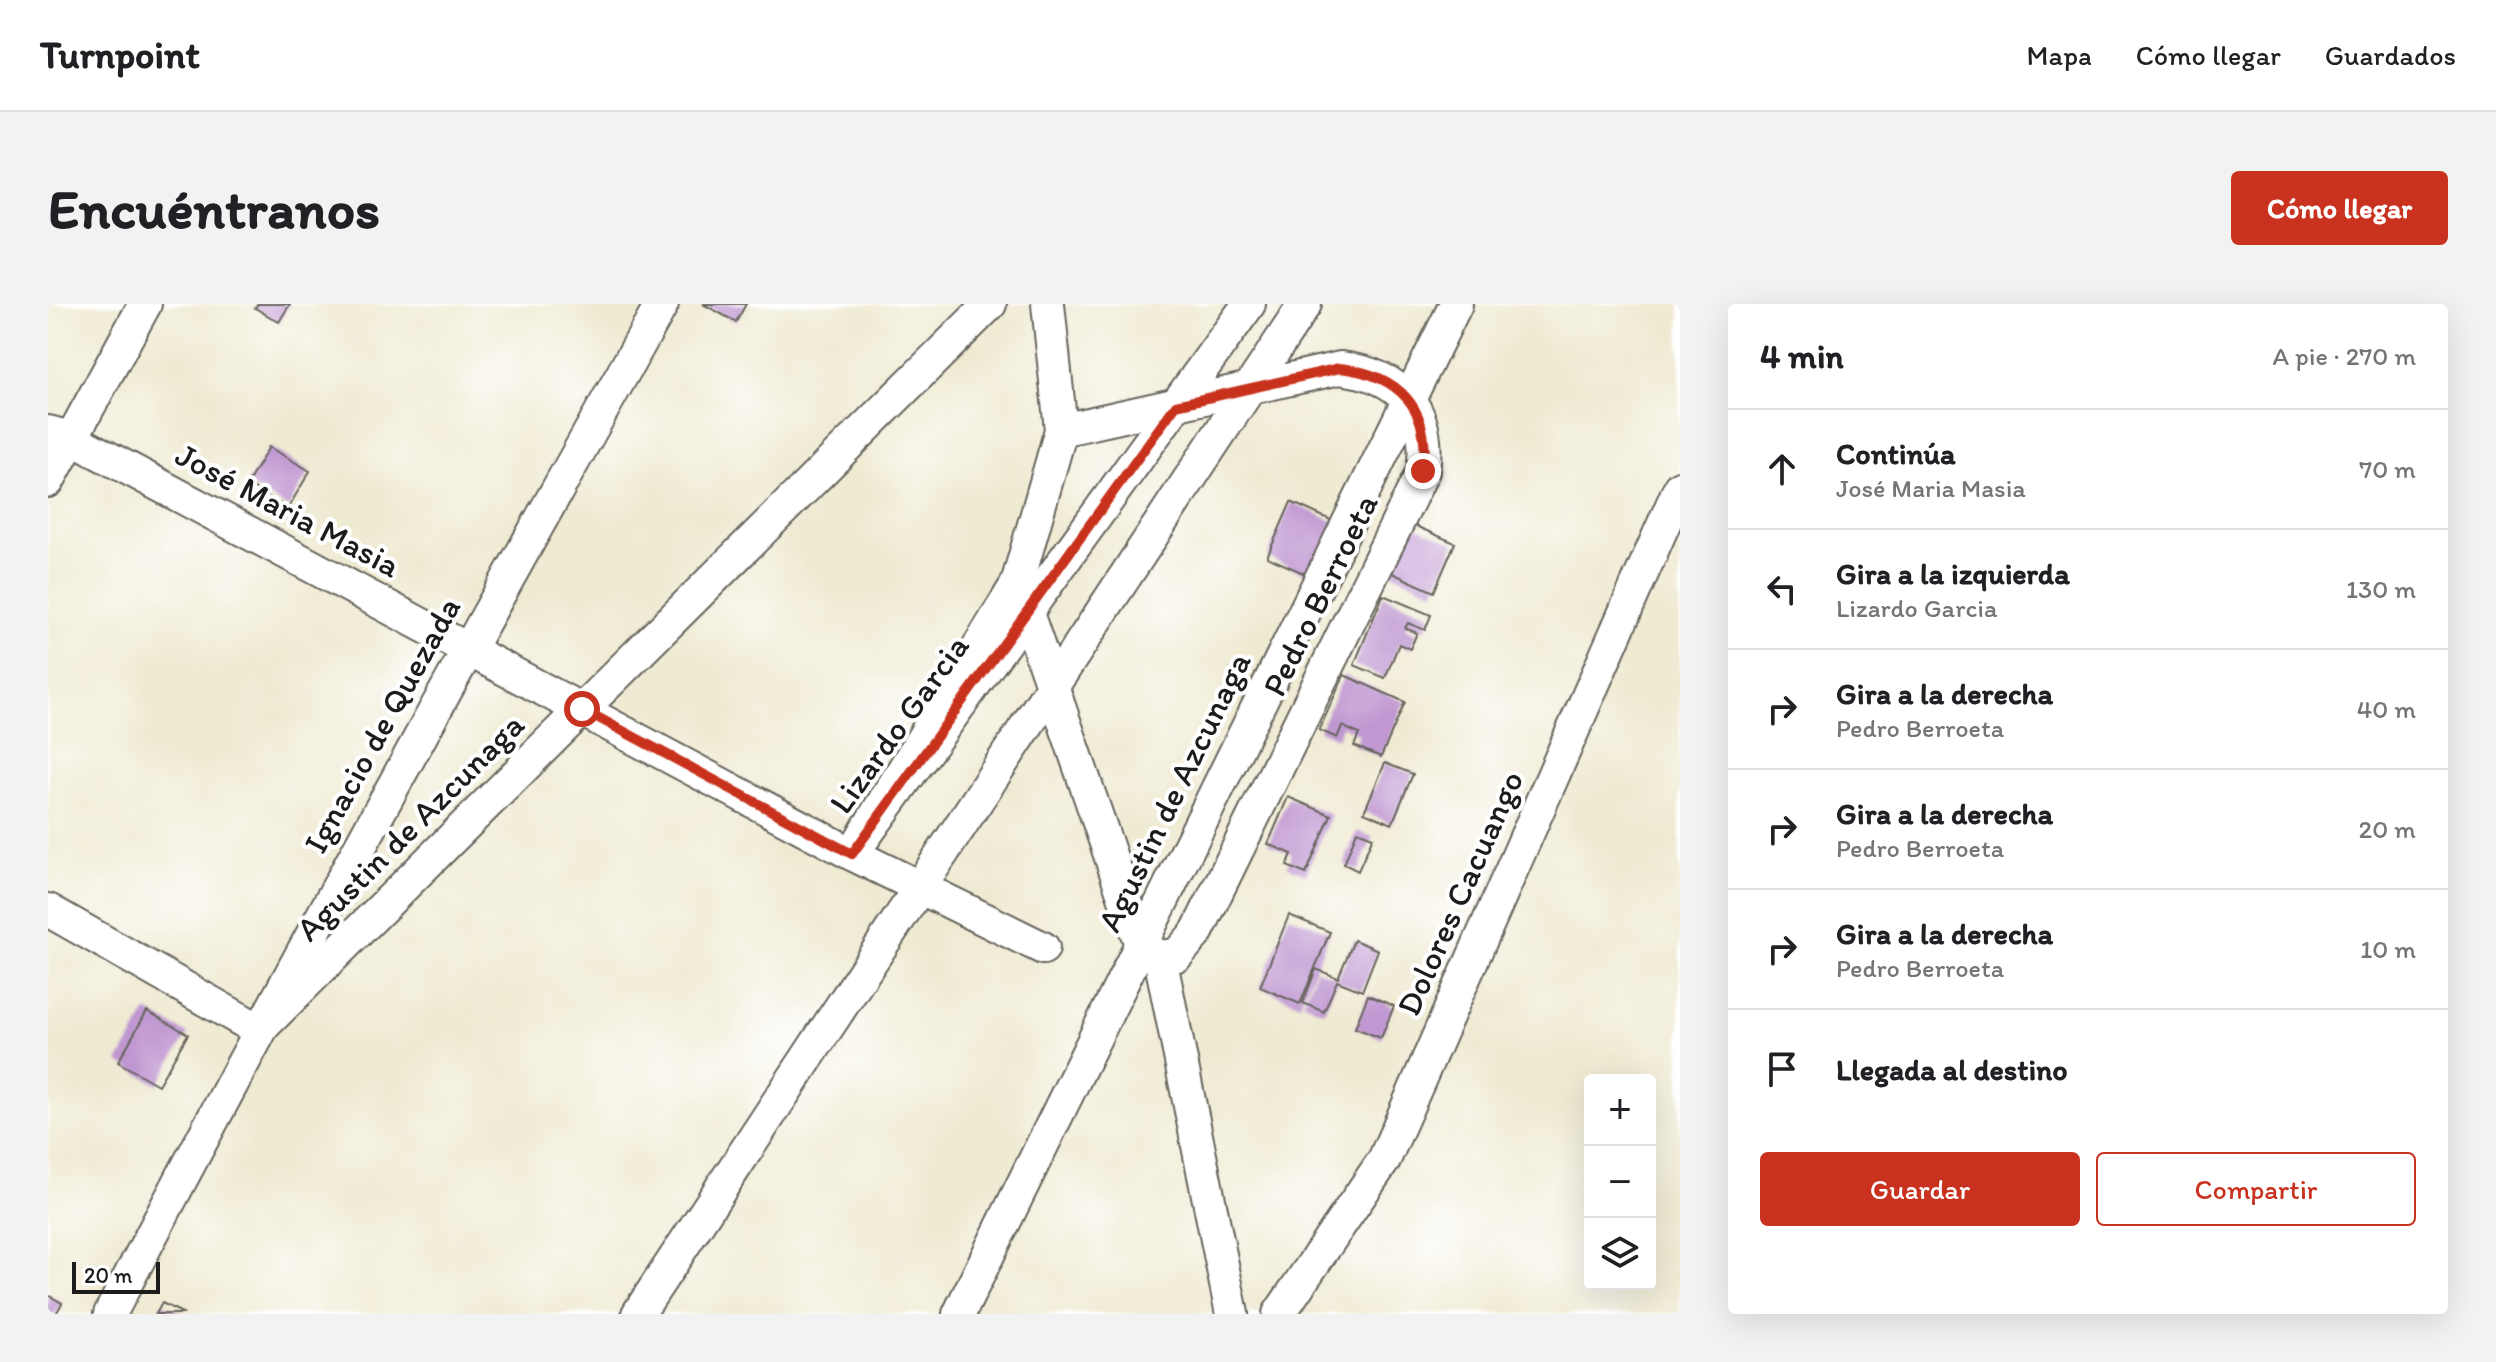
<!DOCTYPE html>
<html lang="es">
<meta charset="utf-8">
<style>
:root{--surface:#fff;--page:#f2f2f2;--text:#202124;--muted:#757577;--line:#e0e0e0;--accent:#c8321e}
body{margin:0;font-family:Itim,sans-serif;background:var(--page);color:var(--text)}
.controls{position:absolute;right:24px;bottom:24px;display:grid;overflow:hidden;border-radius:8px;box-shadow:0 8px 32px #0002}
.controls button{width:72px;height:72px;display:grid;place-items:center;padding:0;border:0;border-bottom:2px solid var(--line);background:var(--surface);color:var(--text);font:40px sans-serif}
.scale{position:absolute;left:24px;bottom:20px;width:88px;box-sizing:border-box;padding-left:8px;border:4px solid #1c1c1c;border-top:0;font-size:22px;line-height:28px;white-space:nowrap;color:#1c1c1c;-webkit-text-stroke:6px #fff;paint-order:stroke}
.stop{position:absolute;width:24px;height:24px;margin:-18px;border:6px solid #c8321e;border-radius:50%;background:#fff}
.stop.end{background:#c8321e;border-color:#fff;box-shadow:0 2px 8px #0008}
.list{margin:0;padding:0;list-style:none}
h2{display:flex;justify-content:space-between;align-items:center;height:104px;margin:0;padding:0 32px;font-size:34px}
h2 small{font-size:26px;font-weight:400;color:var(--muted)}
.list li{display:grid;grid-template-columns:52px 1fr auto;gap:24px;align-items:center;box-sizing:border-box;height:120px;padding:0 32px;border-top:2px solid var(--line)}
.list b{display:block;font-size:30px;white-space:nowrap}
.list p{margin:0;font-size:26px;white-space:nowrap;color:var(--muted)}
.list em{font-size:26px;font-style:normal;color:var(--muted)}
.actions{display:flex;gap:16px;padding:24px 32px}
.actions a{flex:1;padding:18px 0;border:2px solid var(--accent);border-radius:8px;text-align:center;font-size:28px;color:var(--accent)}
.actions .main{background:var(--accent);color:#fff}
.icon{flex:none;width:44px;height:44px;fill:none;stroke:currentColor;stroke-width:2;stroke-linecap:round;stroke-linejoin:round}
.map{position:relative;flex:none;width:1632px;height:1010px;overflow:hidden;border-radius:8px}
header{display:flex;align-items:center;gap:48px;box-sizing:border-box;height:112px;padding:0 40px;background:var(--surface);border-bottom:2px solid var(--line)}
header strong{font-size:38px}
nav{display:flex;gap:44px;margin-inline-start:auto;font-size:28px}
.intro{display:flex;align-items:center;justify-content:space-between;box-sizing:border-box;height:192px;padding:0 48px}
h1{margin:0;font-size:56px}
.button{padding:20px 36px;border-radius:8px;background:var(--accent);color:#fff;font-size:28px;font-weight:700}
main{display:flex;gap:48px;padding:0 48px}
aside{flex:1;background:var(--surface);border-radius:8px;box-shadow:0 8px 32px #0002}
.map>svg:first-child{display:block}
.building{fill:#c097d1}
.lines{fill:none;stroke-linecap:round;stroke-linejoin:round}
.minor-casing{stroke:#66645c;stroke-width:36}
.minor{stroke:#fff;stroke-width:32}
.route{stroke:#c8321e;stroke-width:10}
.labels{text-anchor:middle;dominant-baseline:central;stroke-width:8;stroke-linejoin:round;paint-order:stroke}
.street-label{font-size:34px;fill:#1c1c1c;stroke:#fff}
</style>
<header>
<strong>Turnpoint</strong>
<nav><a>Mapa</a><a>Cómo llegar</a><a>Guardados</a></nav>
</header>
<div class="intro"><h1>Encuéntranos</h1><a class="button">Cómo llegar</a></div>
<main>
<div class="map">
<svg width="1632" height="1010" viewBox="0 0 1632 1010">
<rect width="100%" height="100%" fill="#fff"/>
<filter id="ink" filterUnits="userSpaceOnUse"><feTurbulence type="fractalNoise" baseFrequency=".0125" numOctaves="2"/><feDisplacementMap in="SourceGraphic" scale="16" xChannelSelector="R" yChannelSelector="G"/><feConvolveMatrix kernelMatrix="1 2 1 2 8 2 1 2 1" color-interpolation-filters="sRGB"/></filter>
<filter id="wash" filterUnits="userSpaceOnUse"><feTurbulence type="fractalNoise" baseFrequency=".006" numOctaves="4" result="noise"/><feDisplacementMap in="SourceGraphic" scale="32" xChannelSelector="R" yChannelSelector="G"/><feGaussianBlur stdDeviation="1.8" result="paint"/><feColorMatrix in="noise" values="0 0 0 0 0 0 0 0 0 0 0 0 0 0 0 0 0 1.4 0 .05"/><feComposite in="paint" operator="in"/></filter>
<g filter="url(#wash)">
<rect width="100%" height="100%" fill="#efead2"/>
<g id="blocks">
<g class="building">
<path d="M210,0H242L231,18L207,4Z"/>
<path d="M655,0H698L688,18Z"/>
<path d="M221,143L262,167L240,204L199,180Z"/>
<path d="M1243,198L1309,228L1285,282L1219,253Z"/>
<path d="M1365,221L1407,239L1386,288L1344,269Z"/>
<path d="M1335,291L1383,311L1377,326L1360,319L1357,324L1369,329L1362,345L1351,340L1337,374L1306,361Z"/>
<path d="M1296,371L1357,398L1333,453L1306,442L1311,430L1294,422L1289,434L1271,426Z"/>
<path d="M1337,459L1365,470L1344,520L1316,508Z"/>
<path d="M1240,493L1283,511L1258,570L1239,562L1244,550L1220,540Z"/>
<path d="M1309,527L1325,533L1310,567L1296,560Z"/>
<path d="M1241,611L1282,628L1252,700L1212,683Z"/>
<path d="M1306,636L1330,646L1314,687L1289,677L1276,708L1255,699L1268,665L1290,674Z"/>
<path d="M1320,691L1346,702L1333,734L1307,724Z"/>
<path d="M99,707L140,730L110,781L70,758Z"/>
<path d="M0,991L14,999L8,1010H0Z"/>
<path d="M114,999L136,1010H108Z"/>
</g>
</g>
</g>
<g filter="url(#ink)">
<use href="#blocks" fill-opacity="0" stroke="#66645c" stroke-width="2"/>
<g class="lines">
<g class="minor-casing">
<g id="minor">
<path d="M1000,0L1013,126L969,280L804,550L1201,0"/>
<path d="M0,128L23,134L804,550L995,644"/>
<path d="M0,177L97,0"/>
<path d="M969,280L1093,641L1112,653L1129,651L1149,628L1375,167C1384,105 1352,71 1292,64L1013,126"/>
<path d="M0,606L211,726L942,0"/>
<path d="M1112,653L1184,1010"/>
<path d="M62,1010C240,670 425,334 614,0"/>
<path d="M590,1010L1257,0"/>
<path d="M911,1010L1408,0"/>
<path d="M1231,1010L1336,856L1632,183"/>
</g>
</g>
<use href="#minor" class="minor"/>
</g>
</g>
<g class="lines" filter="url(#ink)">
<path class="route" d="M534,405L804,550L1128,101L1292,64C1352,71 1384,105 1375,167"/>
</g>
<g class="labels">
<g class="street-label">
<text transform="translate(240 206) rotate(28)">José Maria Masia</text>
<text transform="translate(1272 291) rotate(-64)">Pedro Berroeta</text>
<text transform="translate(851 420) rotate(-54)">Lizardo Garcia</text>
<text transform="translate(334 421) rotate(-61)">Ignacio de Quezada</text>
<text transform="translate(1126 488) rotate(-64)">Agustin de Azcunaga</text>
<text transform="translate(362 523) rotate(-45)">Agustin de Azcunaga</text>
<text transform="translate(1412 589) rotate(-66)">Dolores Cacuango</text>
</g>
</g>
</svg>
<div class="controls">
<button>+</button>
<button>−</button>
<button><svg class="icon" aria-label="layers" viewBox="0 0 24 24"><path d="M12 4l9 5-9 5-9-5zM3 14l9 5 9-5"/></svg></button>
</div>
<div class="scale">20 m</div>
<div class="stop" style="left:534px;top:405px"></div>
<div class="stop end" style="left:1375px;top:167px"></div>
</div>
<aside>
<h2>4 min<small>A pie · 270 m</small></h2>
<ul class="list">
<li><svg class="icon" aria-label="ahead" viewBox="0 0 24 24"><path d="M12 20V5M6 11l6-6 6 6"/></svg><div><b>Continúa</b><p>José Maria Masia</p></div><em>70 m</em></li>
<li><svg class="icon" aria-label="left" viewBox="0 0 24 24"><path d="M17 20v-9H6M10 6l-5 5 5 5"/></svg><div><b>Gira a la izquierda</b><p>Lizardo Garcia</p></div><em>130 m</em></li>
<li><svg class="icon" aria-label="right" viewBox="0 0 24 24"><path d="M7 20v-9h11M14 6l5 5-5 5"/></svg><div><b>Gira a la derecha</b><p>Pedro Berroeta</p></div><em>40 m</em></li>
<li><svg class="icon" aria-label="right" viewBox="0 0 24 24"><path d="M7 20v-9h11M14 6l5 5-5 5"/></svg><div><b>Gira a la derecha</b><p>Pedro Berroeta</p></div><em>20 m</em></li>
<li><svg class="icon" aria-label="right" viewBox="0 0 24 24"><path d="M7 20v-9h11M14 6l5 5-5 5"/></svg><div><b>Gira a la derecha</b><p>Pedro Berroeta</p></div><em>10 m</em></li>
<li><svg class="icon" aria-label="arrive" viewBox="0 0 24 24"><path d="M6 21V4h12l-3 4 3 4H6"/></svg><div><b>Llegada al destino</b></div></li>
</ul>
<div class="actions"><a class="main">Guardar</a><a>Compartir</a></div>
</aside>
</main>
